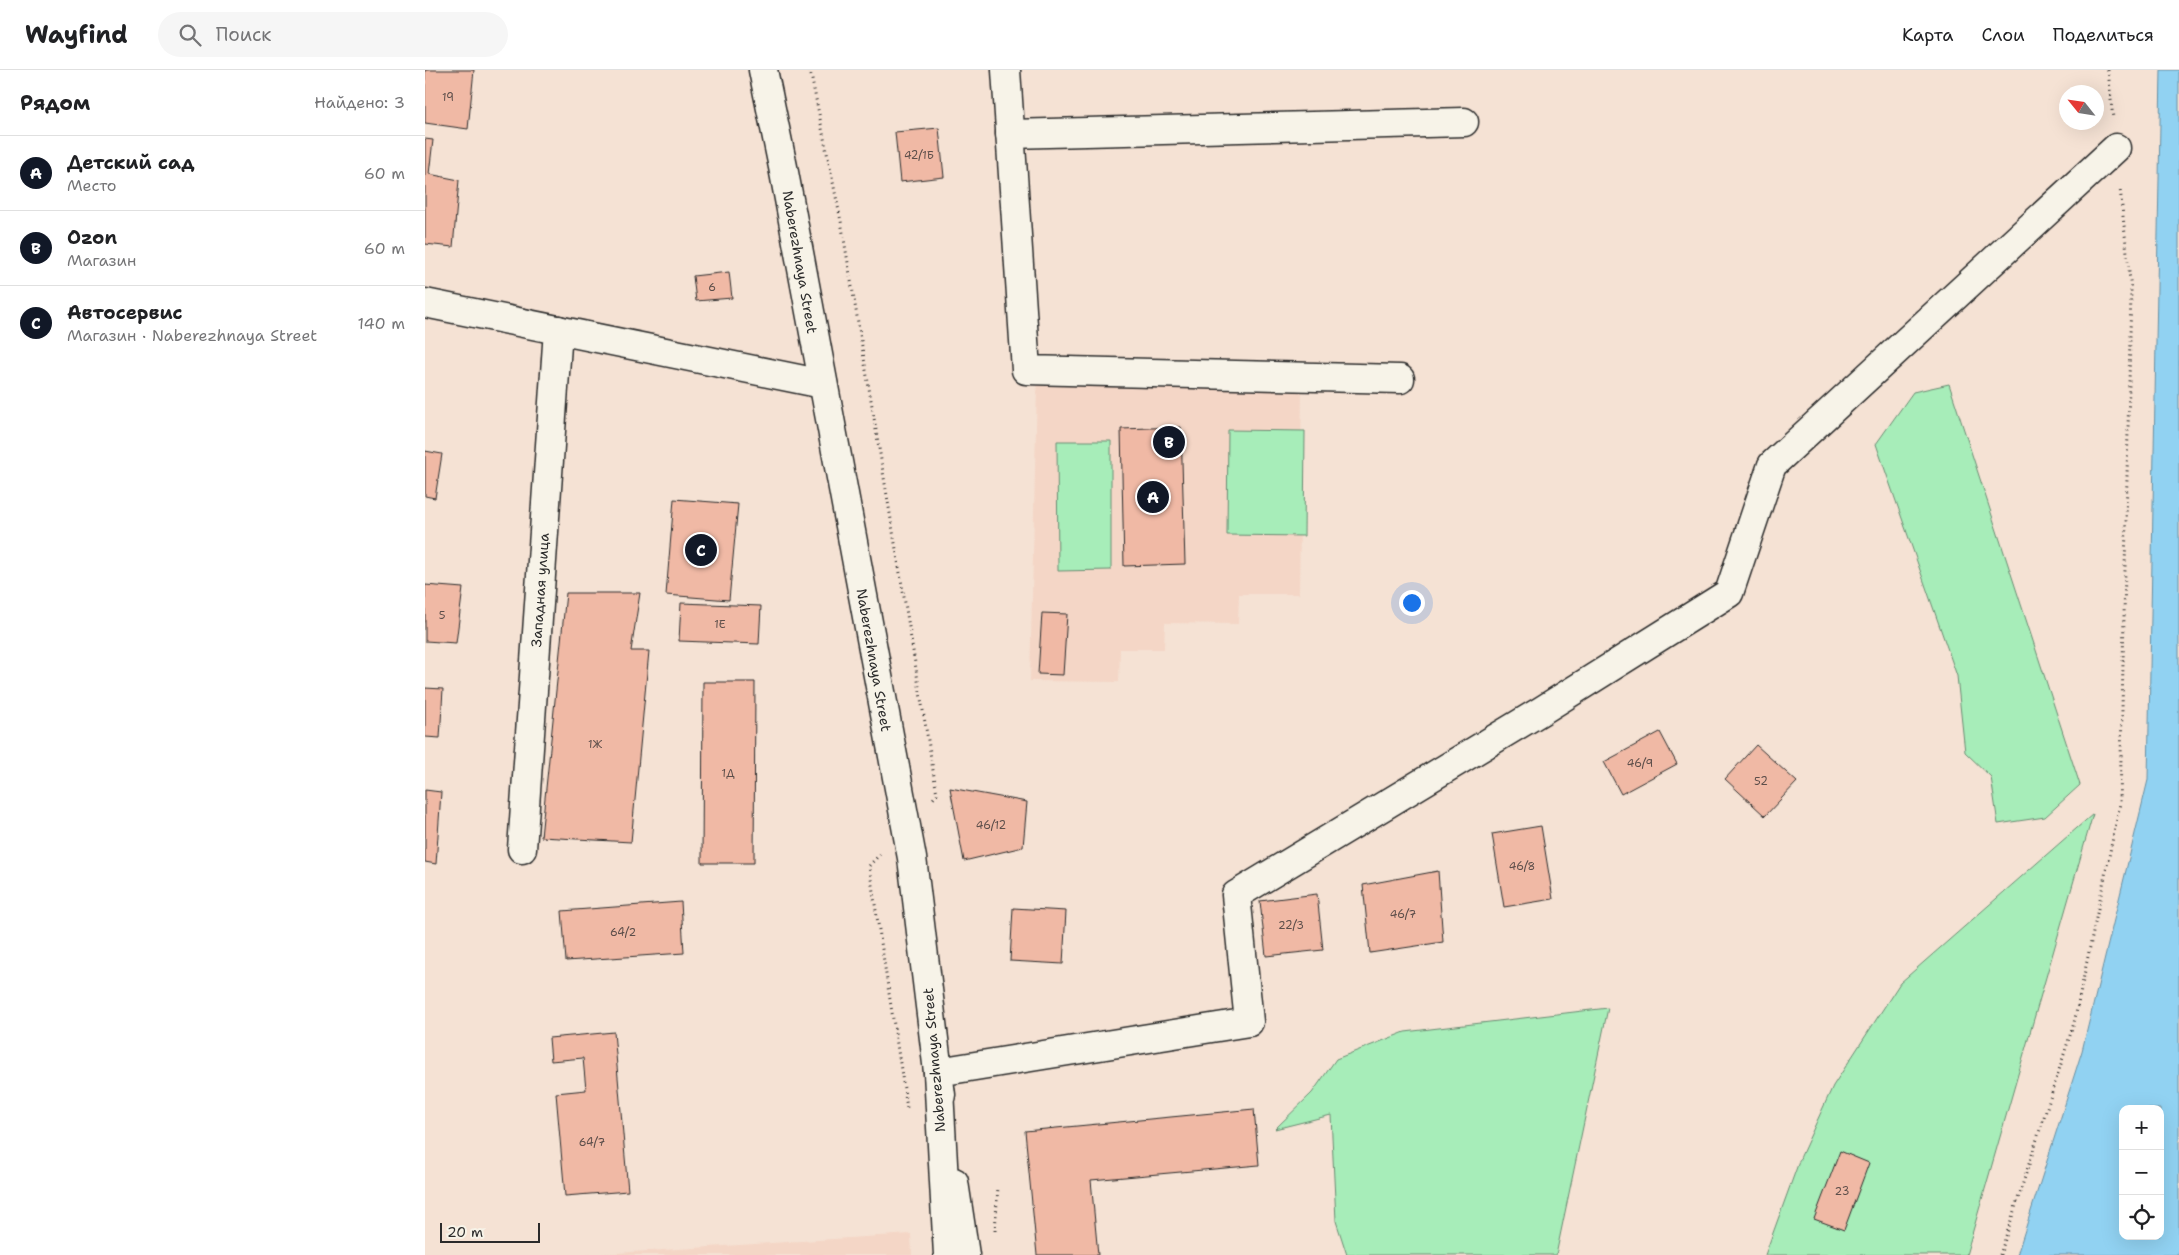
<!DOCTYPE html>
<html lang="ru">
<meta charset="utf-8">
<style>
:root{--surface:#fff;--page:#f6f6f6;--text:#202124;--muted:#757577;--line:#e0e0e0;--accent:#111827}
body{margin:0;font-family:"Shantell Sans",sans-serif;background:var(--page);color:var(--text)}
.controls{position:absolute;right:15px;bottom:15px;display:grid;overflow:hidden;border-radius:10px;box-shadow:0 5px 20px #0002}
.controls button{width:45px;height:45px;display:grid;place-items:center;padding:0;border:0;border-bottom:1px solid var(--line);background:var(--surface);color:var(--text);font:25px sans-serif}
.compass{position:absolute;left:1634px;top:15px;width:45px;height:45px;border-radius:50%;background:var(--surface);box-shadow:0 5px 20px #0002;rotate:300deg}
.scale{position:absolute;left:15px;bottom:12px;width:100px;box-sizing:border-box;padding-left:5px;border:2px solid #2b2b2b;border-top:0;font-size:14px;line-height:18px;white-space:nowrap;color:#2b2b2b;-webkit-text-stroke:4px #f7f3e8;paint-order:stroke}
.you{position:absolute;left:986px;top:532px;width:18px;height:18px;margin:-12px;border:4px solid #fff;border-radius:50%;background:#1a73e8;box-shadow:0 0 0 8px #1a73e833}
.badge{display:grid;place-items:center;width:32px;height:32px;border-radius:50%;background:var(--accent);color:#fff;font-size:16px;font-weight:700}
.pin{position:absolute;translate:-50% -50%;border:2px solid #fff;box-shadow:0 1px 5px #0006}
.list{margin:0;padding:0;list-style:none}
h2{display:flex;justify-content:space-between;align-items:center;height:65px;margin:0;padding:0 20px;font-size:21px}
h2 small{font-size:16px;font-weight:400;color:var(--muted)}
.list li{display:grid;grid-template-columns:32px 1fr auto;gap:15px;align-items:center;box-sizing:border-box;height:75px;padding:0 20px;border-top:1px solid var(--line)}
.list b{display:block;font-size:19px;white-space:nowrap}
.list p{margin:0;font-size:16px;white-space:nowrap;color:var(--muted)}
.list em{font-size:16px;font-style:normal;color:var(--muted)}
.icon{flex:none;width:28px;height:28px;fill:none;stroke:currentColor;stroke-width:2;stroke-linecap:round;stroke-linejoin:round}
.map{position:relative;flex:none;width:1754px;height:1185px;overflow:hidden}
header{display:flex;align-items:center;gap:30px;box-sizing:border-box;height:70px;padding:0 25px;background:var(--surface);border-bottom:1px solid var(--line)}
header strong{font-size:24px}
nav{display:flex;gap:28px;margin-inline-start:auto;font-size:18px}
.search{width:350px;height:45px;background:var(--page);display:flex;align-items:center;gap:12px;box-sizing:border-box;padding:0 18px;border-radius:28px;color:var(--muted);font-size:19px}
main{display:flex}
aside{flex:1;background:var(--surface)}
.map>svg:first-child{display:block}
.built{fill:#f4d6c6}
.green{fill:#a7edb9;stroke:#698c72}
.water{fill:#91d2f2;stroke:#688fa2;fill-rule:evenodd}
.building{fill:#f0b9a5;stroke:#2b2b2b}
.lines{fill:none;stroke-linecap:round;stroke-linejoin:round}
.minor-casing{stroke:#2b2b2b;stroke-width:31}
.major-casing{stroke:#2b2b2b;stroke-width:31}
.path{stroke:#2b2b2b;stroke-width:3;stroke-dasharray:1 4;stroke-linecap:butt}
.minor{stroke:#f7f3e8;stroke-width:28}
.major{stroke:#f7f3e8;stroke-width:28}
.labels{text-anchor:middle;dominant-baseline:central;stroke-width:4;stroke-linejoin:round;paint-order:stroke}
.number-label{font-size:11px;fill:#5c4e4a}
.street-label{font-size:14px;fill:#2b2b2b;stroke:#f7f3e8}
</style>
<header>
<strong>Wayfind</strong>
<div class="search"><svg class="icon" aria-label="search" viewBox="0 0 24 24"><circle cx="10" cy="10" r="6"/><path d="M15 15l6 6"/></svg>Поиск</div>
<nav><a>Карта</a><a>Слои</a><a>Поделиться</a></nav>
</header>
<main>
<aside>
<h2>Рядом<small>Найдено: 3</small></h2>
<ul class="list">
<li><span class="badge">A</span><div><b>Детский сад</b><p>Место</p></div><em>60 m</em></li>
<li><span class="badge">B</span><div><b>Ozon</b><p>Магазин</p></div><em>60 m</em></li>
<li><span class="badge">C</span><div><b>Автосервис</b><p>Магазин · Naberezhnaya Street</p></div><em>140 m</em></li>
</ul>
</aside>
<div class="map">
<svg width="1754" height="1185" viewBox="0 0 1754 1185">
<rect width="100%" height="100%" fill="#f5e2d4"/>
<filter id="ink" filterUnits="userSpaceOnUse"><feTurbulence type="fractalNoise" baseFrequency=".02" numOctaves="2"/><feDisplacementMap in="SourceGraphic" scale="10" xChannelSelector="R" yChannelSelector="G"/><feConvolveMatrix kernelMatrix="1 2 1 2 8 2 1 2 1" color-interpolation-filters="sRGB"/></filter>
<g filter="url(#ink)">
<g class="built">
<path d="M612,315L877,320L874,524H814L813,554L740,553L739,579H695L694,612L605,611Z"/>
<path d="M486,1164L487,1185H161Z"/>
</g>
<g class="green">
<path d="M1524,314L1655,715L1620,747L1573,754L1566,707L1540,682L1532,606L1451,374L1488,322Z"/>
<path d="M803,360L880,361L879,466L802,465Z"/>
<path d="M632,371H686V500L633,501Z"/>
<path d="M1668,744L1541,1185H1340L1376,1086L1408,1016L1475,913Z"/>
<path d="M1183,938L1131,1185H922L911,1151L906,1045L850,1059L887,1023L911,989L980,962Z"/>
</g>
<path class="water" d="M1736,0H1754V1185H1592L1657,981L1723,710ZM1698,1039H1735V1166H1698Z"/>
<g class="building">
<path d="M0,0H49L43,59L0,53Z"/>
<path d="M514,58L519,107L475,112L470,62Z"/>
<path d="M0,69L8,70L4,104L34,110L28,177L0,174Z"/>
<path d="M304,202L307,228L271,231L268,206Z"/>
<path d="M756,357L760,494L699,496L696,359Z"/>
<path d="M0,381L17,384L10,428L0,426Z"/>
<path d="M249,429L313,434L304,530L241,525Z"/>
<path d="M0,515L38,518L31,573L0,571Z"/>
<path d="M141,523H215L206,581H224L206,772L116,767Z"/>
<path d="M256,533L336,536L334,574L254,571Z"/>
<path d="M617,543L642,544L638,605L613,604Z"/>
<path d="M278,612H330L329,793H277Z"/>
<path d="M0,618L18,619L15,668L0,667Z"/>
<path d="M1235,662L1252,694L1196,724L1179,692Z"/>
<path d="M1331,675L1372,712L1340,746L1300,709Z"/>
<path d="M525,718L602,732L598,777L539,791Z"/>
<path d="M0,720L16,722L11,794L0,792Z"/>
<path d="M1116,756L1128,829L1079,837L1067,764Z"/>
<path d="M1013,801L1018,872L945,883L938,815Z"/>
<path d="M892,824L898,880L841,886L835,831Z"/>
<path d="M256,832L259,883L141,891L137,841Z"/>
<path d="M588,838L641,841L638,894L585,891Z"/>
<path d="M189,962L203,1121L140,1126L131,1023L161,1020L158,988L126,991L124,968Z"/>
<path d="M829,1039L834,1095L666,1110L673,1185H612L600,1061Z"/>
<path d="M1415,1081L1444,1093L1419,1160L1389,1149Z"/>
</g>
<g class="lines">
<g class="minor-casing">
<g id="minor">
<path d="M581,0L601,300L975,309"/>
<path d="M585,64L1039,52"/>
<path d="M0,233L398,314"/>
<path d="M97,779L133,260"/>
<path d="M516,1025L513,1002L824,952L811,825L1116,641L1304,523L1347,395L1691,78"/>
<path d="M529,1112L540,1185"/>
</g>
</g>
<g class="major-casing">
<path id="major" d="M338,0L358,97L487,788L513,1002L523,1185"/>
</g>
<g class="path">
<path d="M385,0L416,151L512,724L508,729"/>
<path d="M1683,0L1688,49"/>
<path d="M455,784L444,796L482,1038"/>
<path d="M570,1161L573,1117"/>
<path d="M1575,1185L1649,953L1695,734L1706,220L1695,118"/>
</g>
<use href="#minor" class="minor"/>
<use href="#major" class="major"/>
</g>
</g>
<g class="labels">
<g class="number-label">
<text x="23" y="27">19</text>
<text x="494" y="85">42/1Б</text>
<text x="287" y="217">6</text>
<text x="17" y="545">5</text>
<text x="295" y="554">1Е</text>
<text x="170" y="674">1Ж</text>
<text x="1215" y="693">46/9</text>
<text x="303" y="703">1Д</text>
<text x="1336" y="711">52</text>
<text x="566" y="755">46/12</text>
<text x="1097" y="796">46/8</text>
<text x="978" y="844">46/7</text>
<text x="866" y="855">22/3</text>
<text x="198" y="862">64/2</text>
<text x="167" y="1072">64/7</text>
<text x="1417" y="1121">23</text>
</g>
<g class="street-label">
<text transform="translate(375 192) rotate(80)">Naberezhnaya Street</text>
<text transform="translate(115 520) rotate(-86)">Западная улица</text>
<text transform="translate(449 590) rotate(80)">Naberezhnaya Street</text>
<text transform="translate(509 990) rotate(-95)">Naberezhnaya Street</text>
</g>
</g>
</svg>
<div class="controls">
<button>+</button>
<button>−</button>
<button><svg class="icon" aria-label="locate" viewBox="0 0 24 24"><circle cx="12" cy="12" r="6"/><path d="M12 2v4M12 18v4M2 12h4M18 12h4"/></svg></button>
</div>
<svg class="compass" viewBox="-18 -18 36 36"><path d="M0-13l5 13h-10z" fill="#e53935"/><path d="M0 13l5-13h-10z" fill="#757577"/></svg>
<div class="scale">20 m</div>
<div class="you"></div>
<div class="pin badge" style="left:728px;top:427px">A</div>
<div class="pin badge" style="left:744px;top:372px">B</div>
<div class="pin badge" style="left:276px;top:480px">C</div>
</div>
</main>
